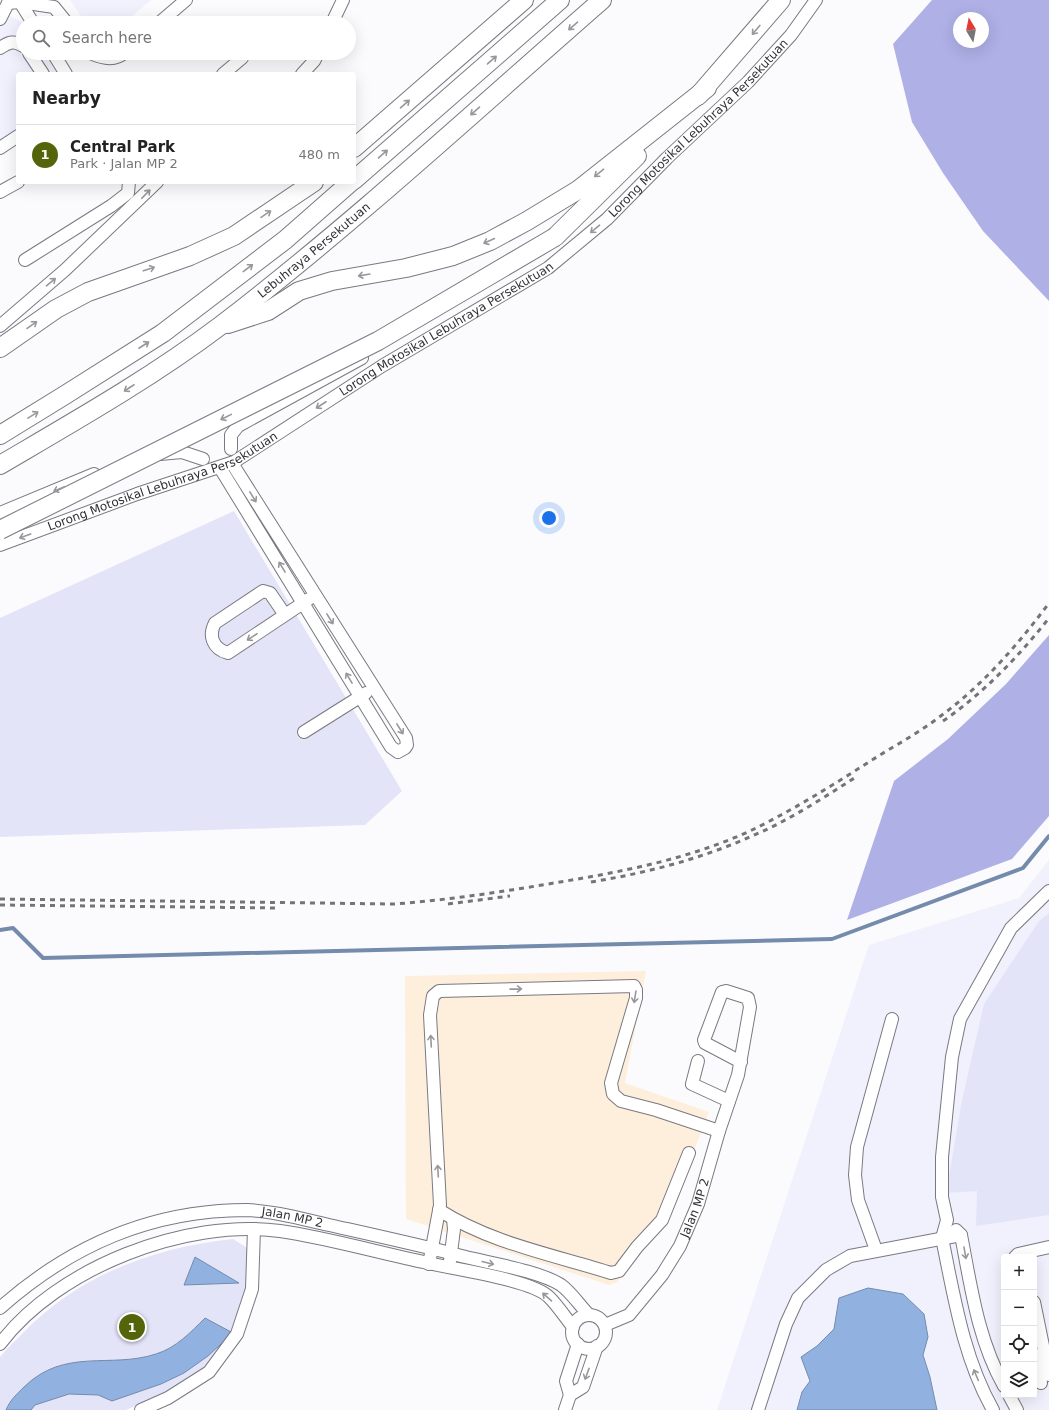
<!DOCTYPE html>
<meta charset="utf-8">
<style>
:root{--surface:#fff;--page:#f6f6f6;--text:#222;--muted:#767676;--line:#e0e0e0;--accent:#53640b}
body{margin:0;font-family:"DejaVu Sans",sans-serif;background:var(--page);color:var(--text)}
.controls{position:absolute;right:12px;bottom:12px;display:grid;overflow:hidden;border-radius:4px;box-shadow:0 4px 16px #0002}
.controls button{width:36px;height:36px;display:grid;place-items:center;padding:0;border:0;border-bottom:1px solid var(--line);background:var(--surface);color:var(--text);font:20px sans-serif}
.compass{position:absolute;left:953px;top:12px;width:36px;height:36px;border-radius:50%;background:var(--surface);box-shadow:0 4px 16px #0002;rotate:350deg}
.you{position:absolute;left:549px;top:518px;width:14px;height:14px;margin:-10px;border:3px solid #fff;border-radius:50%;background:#1a73e8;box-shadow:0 0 0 6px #1a73e833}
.badge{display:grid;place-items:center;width:26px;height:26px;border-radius:50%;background:var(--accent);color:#fff;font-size:13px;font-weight:700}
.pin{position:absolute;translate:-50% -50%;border:2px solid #fff;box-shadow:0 1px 4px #0006}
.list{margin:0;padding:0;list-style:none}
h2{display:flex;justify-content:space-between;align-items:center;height:52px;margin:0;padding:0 16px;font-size:17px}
h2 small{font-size:13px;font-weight:400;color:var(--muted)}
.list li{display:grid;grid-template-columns:26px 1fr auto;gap:12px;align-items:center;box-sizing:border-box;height:60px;padding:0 16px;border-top:1px solid var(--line)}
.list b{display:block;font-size:15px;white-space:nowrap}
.list p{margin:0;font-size:13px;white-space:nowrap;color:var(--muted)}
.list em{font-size:13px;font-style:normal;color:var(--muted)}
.icon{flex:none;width:22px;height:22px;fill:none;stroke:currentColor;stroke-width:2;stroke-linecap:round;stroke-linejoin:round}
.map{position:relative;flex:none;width:1049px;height:1410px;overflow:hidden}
.search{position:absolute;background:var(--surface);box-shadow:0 4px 16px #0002;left:16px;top:16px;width:340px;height:44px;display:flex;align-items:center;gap:10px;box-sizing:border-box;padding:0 14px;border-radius:22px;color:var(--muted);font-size:15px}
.panel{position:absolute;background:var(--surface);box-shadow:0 4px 16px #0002;left:16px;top:72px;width:340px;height:112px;border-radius:4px}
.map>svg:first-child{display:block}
.built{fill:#f0f1fd;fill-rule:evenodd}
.education{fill:#feefdc}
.green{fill:#e3e4f8}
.forest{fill:#aeb0e6;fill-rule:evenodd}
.water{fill:#91b2e0;stroke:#748bac}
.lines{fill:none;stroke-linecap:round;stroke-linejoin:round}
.stream{stroke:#748bac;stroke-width:4}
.minor-casing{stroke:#797981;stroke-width:14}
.highway-casing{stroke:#797981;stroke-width:20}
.minor{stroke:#fff;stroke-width:12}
.highway{stroke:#fff;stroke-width:18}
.rail{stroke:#747477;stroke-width:3;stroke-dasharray:5 5;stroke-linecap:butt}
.highway-bridge-casing{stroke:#797981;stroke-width:20;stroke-linecap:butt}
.highway-bridge{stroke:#fff;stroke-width:18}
.oneway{stroke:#98989a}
.labels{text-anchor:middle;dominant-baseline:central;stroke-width:4;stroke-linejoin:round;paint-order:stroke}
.street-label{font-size:12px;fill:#303134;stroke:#fff}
</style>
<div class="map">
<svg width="1049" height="1410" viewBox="0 0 1049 1410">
<rect width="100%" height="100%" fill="#fbfbfe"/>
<g class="built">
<path d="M70,0H151L124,23H86Z"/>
<path d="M0,11L24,23L23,53H45L60,74H18V139L0,151Z"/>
<path d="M1049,860V1410H717L869,945L1019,898ZM1004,1257H1034V1395H1004Z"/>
</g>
<path class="education" d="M646,971L625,1083L709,1112L668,1219L617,1282L609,1285L406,1219L405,976Z"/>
<g class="green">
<path d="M234,511L402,791L365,825L0,837V618Z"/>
<path d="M1049,913V1215L976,1226L977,1191L946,1193L962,1100L984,1004L1039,921Z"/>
<path d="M233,1239L249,1249L245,1302L234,1334L198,1373L166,1393L126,1410H0V1357C6,1349 14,1342 21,1335C78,1275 152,1248 233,1239Z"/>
</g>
<g class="forest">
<path d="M932,0H1049V301L983,231L943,173L912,122L893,44ZM959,18H983V42H959Z"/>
<path d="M1049,635V816L1012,859L847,920L894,781L948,739L1006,684Z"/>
</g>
<g class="water">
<path d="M195,1257L239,1283L184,1285Z"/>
<path d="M868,1288L903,1294L924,1314L928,1337L923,1355L930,1377L937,1410H797L802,1392L810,1381L801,1357L817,1346L834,1329L839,1298Z"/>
<path d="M205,1318L233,1333L208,1356L184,1373L161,1384L112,1401L98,1395L69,1394L35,1405L31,1410H6C10,1400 17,1394 24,1387C65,1347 110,1369 156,1354C176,1348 191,1332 205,1318Z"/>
</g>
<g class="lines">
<path class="stream" d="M0,930L13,928L43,958L832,939L1023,868L1049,836"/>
<g class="minor-casing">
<g id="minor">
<path d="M20,2L33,23"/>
<path d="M8,3L20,2L54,7L67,23"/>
<path d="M0,19L8,3"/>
<path d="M159,23L186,0"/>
<path d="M332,23L343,0"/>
<path d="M0,48C9,42 14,40 23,46"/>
<path d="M29,53L43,74"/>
<path d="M53,53L66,74"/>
<path d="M90,53C101,58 115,61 124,53"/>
<path d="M223,74L242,58"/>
<path d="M302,74L314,61L318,53"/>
<path d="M0,148L18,136"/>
<path d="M0,192L18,182"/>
<path d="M25,260L111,206L128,193L129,182"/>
<path d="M0,326L65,270L157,182"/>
<path d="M231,449V435L238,426L362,358"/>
<path d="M160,454L182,452L203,459"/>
<path d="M222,471L391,747L398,752L405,748L407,745L406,738L235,468L234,464"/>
<path d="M0,513L94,474"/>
<path id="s1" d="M0,545L137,494L234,462L382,366L548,268L607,219L667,158L748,82L791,35L816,0"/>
<path d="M285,615L270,593L263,591L215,623C208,636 213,649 228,653L309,599"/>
<path d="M304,732L366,693"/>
<path d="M698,1061L692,1084L729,1101"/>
<path d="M439,1210C490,1243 554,1255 611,1273L619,1271L637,1247L662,1220L689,1153"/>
<path d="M956,1230L961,1235C971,1287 978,1340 1004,1386"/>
<path d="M876,1250L858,1200L855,1175L857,1147L892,1019"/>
<path d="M1015,1257L1018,1254L1049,1247"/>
<path d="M450,1261L454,1229L453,1219"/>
<path d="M429,1264L440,1205L430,1015L433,996L439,991L634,986L636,990V998L611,1083L613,1094L621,1101L656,1110L719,1131"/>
<path d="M1034,1302L1049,1375"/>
<path id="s2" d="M0,1308C71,1245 151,1210 247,1210C274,1211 302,1219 329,1225C369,1234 410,1243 450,1253C480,1262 536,1269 561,1285C571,1292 580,1306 589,1315"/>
<circle cx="589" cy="1332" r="17"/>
<path id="s3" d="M605,1325L629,1315L662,1275L680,1246L698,1204L719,1131L738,1075L750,1007L748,998L726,991L722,992L704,1040L705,1043L741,1062"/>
<path d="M0,1344C57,1268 186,1218 280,1231C329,1238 379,1253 428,1263C454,1269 532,1280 549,1297C558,1306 565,1317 573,1327"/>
<path d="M1034,1354L1037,1360L1041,1383"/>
<path d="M570,1395L566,1381L578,1344"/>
<path d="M1009,1395L1017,1410"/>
<path d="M141,1410L168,1398L209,1372L237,1334L252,1289L254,1229"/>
<path d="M565,1410L570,1395L583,1387L597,1346"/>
<path d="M758,1410L786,1324L798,1298L826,1270L850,1256L961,1235"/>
<path d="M993,1410C963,1357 954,1296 942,1238L947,1220L942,1197V1157L952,1057L960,1019L1011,928L1049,891"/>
</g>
</g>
<g class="highway-casing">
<g id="highway">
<path d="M698,96L781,0"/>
<path d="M354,148L524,0"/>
<path d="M354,180L560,0"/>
<path d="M555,237L637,156"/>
<path d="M228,324L268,311L299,291L332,281L406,268L453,256L490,241L527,221L578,190L707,88"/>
<path d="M0,348L56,309L88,292L190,256L234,236L314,182"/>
<path d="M0,435L65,395L163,333L285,240L351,182"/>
<path id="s4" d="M0,465C75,421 151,378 220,326C353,224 476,110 602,0"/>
</g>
</g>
<use href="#minor" class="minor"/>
<use href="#highway" class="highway"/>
<g class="rail">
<path d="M943,721C984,693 1019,656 1049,618"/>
<path d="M591,882C646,873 701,859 752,836C788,821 823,798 856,777"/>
<path d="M0,899L394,904C448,900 501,892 554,883C621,872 690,859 752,830C793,810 833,785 872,760C894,746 917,734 938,718C982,686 1017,646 1049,603"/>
<path d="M448,904L510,896"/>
<path d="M0,905L280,908"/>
</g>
<g class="highway-bridge-casing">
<path id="highway-bridge" d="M0,530L378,341L555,237"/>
</g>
<use href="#highway-bridge" class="highway-bridge"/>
</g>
<defs><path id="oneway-shaft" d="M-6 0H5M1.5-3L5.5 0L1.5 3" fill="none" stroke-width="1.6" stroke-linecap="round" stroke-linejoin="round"/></defs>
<g class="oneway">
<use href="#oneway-shaft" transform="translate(573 26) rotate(139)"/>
<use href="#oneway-shaft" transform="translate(756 30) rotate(130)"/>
<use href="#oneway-shaft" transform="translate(492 60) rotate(-41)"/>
<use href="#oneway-shaft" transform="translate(405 104) rotate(-41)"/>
<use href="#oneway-shaft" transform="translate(475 111) rotate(139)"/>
<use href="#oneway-shaft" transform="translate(383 154) rotate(-41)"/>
<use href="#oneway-shaft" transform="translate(599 173) rotate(141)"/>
<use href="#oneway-shaft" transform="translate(146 194) rotate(-46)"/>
<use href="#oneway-shaft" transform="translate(266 214) rotate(-34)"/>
<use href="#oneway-shaft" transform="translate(595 229) rotate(140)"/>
<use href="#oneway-shaft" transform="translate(489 241) rotate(156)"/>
<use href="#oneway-shaft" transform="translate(248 268) rotate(-37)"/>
<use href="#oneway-shaft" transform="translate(149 269) rotate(-18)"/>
<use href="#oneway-shaft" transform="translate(364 275) rotate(170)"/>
<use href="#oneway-shaft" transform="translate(51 282) rotate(-40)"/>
<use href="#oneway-shaft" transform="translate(32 325) rotate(-35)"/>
<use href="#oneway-shaft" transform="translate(144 345) rotate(-33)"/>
<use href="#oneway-shaft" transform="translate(129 388) rotate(147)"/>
<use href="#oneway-shaft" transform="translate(321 405) rotate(147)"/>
<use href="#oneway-shaft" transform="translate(33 415) rotate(-31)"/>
<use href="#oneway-shaft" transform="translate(226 417) rotate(154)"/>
<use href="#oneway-shaft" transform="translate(59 489) rotate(157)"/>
<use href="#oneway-shaft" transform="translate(253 497) rotate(58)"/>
<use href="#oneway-shaft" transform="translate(25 536) rotate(160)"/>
<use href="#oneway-shaft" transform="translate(282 567) rotate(-121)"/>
<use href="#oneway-shaft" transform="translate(330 619) rotate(58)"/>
<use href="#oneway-shaft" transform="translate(252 637) rotate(147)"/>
<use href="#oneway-shaft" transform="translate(349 678) rotate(-121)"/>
<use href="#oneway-shaft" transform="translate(400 729) rotate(58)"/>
<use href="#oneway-shaft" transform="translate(516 989) rotate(-1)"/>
<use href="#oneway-shaft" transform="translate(635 997) rotate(99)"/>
<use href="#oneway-shaft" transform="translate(431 1041) rotate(-93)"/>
<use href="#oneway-shaft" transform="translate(438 1171) rotate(-93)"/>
<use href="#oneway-shaft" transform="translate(965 1253) rotate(80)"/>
<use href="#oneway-shaft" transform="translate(488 1263) rotate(14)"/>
<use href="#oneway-shaft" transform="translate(547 1297) rotate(-139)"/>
<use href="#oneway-shaft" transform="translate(587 1374) rotate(110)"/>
<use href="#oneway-shaft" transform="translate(976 1375) rotate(-113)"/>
</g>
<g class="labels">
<g class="street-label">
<text stroke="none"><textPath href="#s1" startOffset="823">Lorong Motosikal Lebuhraya Persekutuan</textPath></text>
<text stroke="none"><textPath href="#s4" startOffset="381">Lebuhraya Persekutuan</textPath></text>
<text stroke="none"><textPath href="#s1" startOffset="499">Lorong Motosikal Lebuhraya Persekutuan</textPath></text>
<text stroke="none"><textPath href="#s1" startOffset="175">Lorong Motosikal Lebuhraya Persekutuan</textPath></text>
<text stroke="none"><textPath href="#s3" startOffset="153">Jalan MP 2</textPath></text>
<text stroke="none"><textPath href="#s2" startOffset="318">Jalan MP 2</textPath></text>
</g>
</g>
</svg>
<div class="controls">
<button>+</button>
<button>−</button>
<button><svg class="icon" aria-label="locate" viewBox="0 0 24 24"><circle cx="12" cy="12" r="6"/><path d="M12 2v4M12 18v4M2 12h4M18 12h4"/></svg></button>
<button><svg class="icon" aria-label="layers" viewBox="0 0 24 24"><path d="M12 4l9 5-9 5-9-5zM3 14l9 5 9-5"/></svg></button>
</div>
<svg class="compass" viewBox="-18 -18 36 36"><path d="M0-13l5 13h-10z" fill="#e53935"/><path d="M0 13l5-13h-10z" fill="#767676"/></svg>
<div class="you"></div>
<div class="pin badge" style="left:132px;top:1327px">1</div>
<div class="search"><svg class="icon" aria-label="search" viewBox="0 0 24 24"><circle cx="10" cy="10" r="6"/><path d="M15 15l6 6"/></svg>Search here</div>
<section class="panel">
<h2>Nearby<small></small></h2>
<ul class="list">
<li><span class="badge">1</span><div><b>Central Park</b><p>Park · Jalan MP 2</p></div><em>480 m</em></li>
</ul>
</section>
</div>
